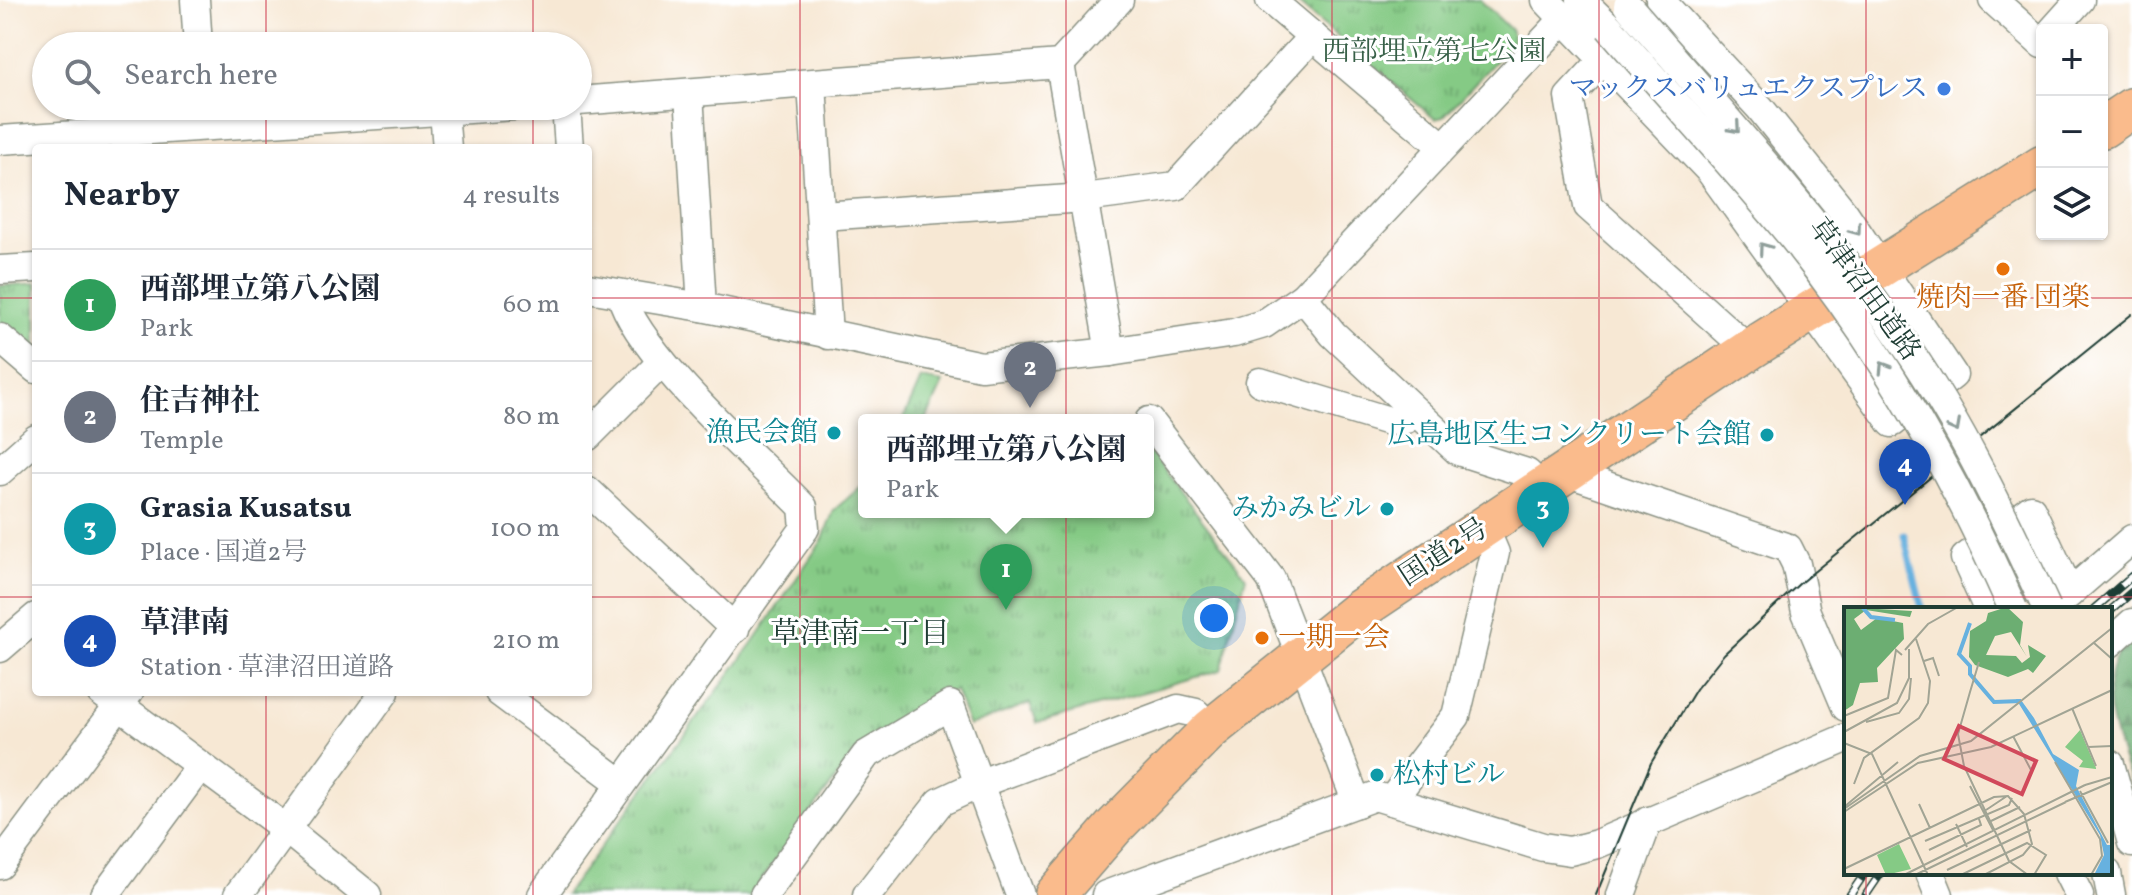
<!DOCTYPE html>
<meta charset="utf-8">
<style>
:root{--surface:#fff;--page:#f2f2f3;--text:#1f2937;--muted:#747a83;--line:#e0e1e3;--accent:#111827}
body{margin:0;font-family:Vollkorn,"Noto Serif JP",serif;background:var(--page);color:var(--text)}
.controls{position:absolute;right:24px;top:24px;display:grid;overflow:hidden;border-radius:8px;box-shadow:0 2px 6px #0004}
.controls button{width:72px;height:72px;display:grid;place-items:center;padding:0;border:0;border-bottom:2px solid var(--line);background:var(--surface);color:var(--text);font:40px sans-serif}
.you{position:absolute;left:1214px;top:618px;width:28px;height:28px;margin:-20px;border:6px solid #fff;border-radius:50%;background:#1a73e8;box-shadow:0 0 0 12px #1a73e833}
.badge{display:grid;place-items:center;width:52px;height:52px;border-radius:50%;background:var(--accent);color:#fff;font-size:26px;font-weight:700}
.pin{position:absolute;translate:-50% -66px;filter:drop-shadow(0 2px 4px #0008)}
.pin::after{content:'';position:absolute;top:42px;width:28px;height:24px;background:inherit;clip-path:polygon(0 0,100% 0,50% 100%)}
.popup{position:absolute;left:858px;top:414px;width:296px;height:104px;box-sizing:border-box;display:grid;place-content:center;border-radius:8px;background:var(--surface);filter:drop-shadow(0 2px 6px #0005);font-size:26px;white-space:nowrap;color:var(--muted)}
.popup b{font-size:30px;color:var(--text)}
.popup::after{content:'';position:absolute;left:50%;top:100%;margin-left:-16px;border:16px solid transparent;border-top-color:var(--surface)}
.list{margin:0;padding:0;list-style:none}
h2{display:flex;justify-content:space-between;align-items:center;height:104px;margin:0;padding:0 32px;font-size:34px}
h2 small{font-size:26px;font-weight:400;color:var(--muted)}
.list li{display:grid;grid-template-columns:52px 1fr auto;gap:24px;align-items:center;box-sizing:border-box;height:112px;padding:0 32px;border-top:2px solid var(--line)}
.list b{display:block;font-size:30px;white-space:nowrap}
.list p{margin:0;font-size:26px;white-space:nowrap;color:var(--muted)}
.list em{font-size:26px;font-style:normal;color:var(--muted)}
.icon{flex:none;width:44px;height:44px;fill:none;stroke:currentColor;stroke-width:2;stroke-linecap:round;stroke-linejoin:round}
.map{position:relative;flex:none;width:2132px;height:895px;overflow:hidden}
.search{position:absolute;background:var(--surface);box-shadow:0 2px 6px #0004;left:32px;top:32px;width:560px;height:88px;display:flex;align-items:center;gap:20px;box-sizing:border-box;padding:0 28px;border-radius:44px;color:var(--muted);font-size:30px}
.panel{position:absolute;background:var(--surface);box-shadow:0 2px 6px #0004;left:32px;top:144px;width:560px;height:552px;border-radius:8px}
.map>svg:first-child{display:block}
.forest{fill:url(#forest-firs);stroke:#467653;stroke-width:2}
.park{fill:url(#park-tufts);stroke:#52845c;stroke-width:2}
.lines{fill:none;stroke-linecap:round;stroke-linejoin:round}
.stream{stroke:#67b1df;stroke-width:7}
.minor-casing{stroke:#8b9284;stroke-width:31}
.highway-casing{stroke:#8b9284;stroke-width:43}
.minor{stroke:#fff;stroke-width:28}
.highway{stroke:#fabb8c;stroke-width:40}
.tram{stroke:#1f3d34;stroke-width:2}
.rail-casing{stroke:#1f3d34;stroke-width:9}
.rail{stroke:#fff;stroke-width:6;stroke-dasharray:18;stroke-linecap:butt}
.minor-bridge-casing{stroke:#8b9284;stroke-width:31;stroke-linecap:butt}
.minor-bridge{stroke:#fff;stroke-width:28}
.oneway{stroke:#8f9e9a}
.grid{fill:none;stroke:#d1495b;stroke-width:2;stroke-opacity:0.55}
.shop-dot{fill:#3f7fe0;stroke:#fff;stroke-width:3}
.food-dot{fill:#e8710a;stroke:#fff;stroke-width:3}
.culture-dot{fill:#0f9aa8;stroke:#fff;stroke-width:3}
.labels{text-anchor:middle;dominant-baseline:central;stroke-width:6;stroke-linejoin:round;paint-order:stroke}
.park-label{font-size:28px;fill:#386048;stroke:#fff}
.shop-label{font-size:28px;fill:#366cbe;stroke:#fff;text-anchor:end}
.street-label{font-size:28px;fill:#1f3d34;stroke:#fff}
.food-label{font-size:28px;fill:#c56008;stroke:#fff}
.culture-label{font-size:28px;fill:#0d838f;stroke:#fff;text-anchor:end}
.neighbourhood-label{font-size:30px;fill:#1f3d34;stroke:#fff}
.inset-river{fill:none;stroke:#67b1df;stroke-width:4}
.inset-road{fill:none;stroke:#a1a494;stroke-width:2}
.view{fill:#d1495b;fill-opacity:0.15;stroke:#d1495b;stroke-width:4}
.inset-edge{fill:none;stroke:#1f3d34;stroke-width:4}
</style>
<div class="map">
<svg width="2132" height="895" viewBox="0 0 2132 895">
<defs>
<pattern id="forest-firs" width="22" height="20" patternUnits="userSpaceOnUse" patternTransform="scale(2)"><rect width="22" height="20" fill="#6cae72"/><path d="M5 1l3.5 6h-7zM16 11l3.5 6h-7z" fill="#588f5e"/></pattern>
<pattern id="park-tufts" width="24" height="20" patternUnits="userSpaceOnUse" patternTransform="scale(2)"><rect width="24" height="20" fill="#85ca85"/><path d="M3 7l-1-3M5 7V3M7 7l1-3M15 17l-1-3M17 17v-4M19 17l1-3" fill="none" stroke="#6ca56e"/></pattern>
</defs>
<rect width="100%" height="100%" fill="#fff"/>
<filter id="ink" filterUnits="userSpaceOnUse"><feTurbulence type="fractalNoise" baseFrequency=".0125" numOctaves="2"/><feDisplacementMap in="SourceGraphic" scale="16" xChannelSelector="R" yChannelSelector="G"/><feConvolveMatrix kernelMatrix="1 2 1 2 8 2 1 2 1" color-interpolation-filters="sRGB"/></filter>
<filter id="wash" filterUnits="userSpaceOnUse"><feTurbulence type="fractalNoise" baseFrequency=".006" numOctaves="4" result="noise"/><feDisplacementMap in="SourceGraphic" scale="32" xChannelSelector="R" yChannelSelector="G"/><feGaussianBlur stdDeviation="1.8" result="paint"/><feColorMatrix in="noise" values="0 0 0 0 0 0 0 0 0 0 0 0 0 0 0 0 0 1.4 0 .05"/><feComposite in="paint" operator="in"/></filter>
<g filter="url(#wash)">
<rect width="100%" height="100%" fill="#f7e8d4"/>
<path class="forest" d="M2132,635V786C2115,737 2089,676 2132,635Z"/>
<g class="park">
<path d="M1294,0H1480L1512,31V43L1443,117L1435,119Z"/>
<path d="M36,283V353L0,322V286Z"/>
<path d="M921,379L943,383L926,420H903Z"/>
<path d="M1148,450L1246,577L1221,670L1037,723L1030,703L969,726L955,690L876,734L854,754L750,895H565L753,643L823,539L834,510L864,484V512H1148Z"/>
</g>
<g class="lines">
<path class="stream" d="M1904,535L1922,609"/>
</g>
</g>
<g filter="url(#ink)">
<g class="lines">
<g class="minor-casing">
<g id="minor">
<path d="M195,0L198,46"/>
<path d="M1270,0L1443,147"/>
<path d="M1546,0L1710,171L1892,423L1953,375L1845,214L1760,108L1660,0"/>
<path d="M1581,0L1609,27"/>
<path d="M1993,0L2042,44"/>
<path d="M2053,30L2080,0"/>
<path d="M1605,58L1569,97L1588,206L1749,350"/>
<path d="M1060,64L1110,352"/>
<path d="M812,84L828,335"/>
<path d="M689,93L702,307"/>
<path d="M578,101L1060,64L1119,0"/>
<path d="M566,106L569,148"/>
<path d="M444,112L447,148"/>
<path d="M0,140L515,106"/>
<path d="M822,216L1084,198L1176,186L1313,36"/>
<path d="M0,270L36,268"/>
<path d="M588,288L702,307L981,366L1110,352L1234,333L1264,324L1303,297L1565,18"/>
<path d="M1303,297L1333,334L1458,451L1527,473L1542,488"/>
<path d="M0,338L36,369"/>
<path d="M1260,382L1389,421L1406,419L1415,412"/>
<path d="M1149,421L1271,579L1357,803"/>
<path d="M588,436L662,362"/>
<path d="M0,471L36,439"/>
<path d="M1566,472L1788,548L1796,564L1806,612L1846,707"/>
<path d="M588,491L735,629"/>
<path d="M2057,604L2132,539"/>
<path d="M1988,609L1965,558L2031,509L2070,593"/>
<path d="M2110,643L2132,623"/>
<path d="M0,648L36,617"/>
<path d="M101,692L286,829L367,895"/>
<path d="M499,692L621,783"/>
<path d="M2110,764L2132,843"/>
<path d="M1391,801L1456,716L1495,553L1484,527"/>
<path d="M0,865L129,692"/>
<path d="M1930,873L1939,895"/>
<path d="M2068,873L2079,895"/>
<path d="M2107,873L2111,895"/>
<path d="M105,895L200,766"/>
<path d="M238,895L385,692"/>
<path d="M542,895L805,528L803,507C756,458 637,354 621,294"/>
<path d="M764,895L866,755L950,705L1020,895"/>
<path d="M867,895L940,802L981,783L1178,709L1196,713L1211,729"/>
<path d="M1106,895L1375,796L1543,847L1570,851L1597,844L1846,738"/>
<path d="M1621,895L1648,821"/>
</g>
</g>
<g class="highway-casing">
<g id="highway">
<path d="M2102,128L2132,108"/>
<path d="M1055,895L1114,827L1211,729L1358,611L1749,350L2042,166"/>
</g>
</g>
<use href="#minor" class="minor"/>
<use href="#highway" class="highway"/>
<path class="tram" d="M1596,895L1651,763L1696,689L1724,654L1800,583L2132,314"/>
<g class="rail-casing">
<g id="rail">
<path d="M2094,609L2132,576"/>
<path d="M2110,611L2132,592"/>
<path d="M1850,895L1865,873"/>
<path d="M1866,895L1881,873"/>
</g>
</g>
<use href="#rail" class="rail"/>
<g class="minor-bridge-casing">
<g id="minor-bridge">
<path d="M1628,6C1725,117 1823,225 1906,346C1962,427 2006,520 2047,609"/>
<path d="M1609,27C1670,98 1734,166 1793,238C1883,350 1955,478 2013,609"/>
</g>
</g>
<use href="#minor-bridge" class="minor-bridge"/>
</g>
<defs><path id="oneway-chevron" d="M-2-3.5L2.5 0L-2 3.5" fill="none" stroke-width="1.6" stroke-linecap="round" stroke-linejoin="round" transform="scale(2)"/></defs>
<g class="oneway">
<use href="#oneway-chevron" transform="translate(1735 128) rotate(49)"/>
<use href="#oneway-chevron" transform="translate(1856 230) rotate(54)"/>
<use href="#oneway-chevron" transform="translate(1764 248) rotate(-126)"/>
<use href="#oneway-chevron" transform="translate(1884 367) rotate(-122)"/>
<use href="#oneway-chevron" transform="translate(1955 427) rotate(62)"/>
</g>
</g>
<path class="grid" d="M266,0V46M533,0V46M800,0V895M1066,0V895M1332,0V895M1599,0V895M1866,0V609M266,106V148M533,106V148M0,298H36M588,298H2132M0,597H36M588,597H2132M266,692V895M533,692V895M1866,873V895"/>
<circle class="shop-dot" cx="1944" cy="89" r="8"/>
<g class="food-dot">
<circle cx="2003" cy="269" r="8"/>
<circle cx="1262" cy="638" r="8"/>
</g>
<g class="culture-dot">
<circle cx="834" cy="433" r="8"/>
<circle cx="1767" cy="435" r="8"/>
<circle cx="1387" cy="509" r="8"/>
<circle cx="1377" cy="775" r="8"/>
</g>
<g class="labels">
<g class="park-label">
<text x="1434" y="52">西部埋立第七公園</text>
</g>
<g class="shop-label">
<text x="1928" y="89">マックスバリュエクスプレス</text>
</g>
<g class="street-label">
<text transform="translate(1864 290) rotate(54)">草津沼田道路</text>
<text transform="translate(1444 553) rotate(-33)">国道2号</text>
</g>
<g class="food-label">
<text x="2003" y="298">焼肉一番 団楽</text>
<text x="1278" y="638" text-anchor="start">一期一会</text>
</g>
<g class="culture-label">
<text x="818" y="433">漁民会館</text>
<text x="1751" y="435">広島地区生コンクリート会館</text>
<text x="1371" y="509">みかみビル</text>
<text x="1393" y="775" text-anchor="start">松村ビル</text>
</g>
<g class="neighbourhood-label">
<text x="860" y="635">草津南一丁目</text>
</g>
</g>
<g transform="translate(1844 607)">
<rect width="268" height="268" fill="#f7e8d4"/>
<path d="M0,0L68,4L66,10L22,3L10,12L17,23L33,11L59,16L60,32L33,61L34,75L16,76L9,98L0,104ZM163,0L179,15L176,38L183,50L167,25L151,29L142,48L172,49L178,56L186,50L184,38L202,49L189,66L184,62L164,70L131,58L125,50L126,24L142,14L144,6Z" fill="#6cae72"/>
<path d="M236,123L252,161V162L235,160L239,154L221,140ZM55,237L67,262L42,268L33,248Z" fill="#85ca85"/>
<path d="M172,92L177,93L190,111L209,147L235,163L232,179L263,238H268V268H250L260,248L256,228Z" fill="#67b1df"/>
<path class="inset-river" d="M18,0L27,10L51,13M126,16L115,47L126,59V67L150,95L177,94"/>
<path class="inset-road" d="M250,36L268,52M61,43L84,17L114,0M80,54L89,51L95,69M126,85L114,127L120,159L165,254L184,268M126,85L135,55M228,101L252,159M0,109L44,91L52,43L58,48M22,115L55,106L65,92L67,71M0,125L53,96L65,71V42M169,129L187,163M0,136L28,147L84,268M244,140L268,139M211,155L256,232L258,249L247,268M10,177L20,151L75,111L84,96L86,74L72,32M241,178L268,170M126,179L149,223M236,184L264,236M221,195L268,175M75,197L86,221M0,200L54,155M0,202L76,149L127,134L268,21M142,203L163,189M0,205L74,156L147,140L268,83M147,214L176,200M112,217L123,240M81,234L165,198L168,191M85,243L137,218L135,212M0,262L150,190L164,189L180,207L188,237L179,248L140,268M103,263L187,223M60,268L241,178M71,268L222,195M117,268L183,236L202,248L190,268"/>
<path class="view" d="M115,119L192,154L178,187L100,152Z"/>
<rect width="268" height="268" class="inset-edge"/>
</g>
</svg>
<div class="controls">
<button>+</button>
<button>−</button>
<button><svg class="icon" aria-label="layers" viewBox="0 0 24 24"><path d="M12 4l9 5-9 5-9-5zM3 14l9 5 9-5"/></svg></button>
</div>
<div class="you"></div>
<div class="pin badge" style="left:1006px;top:610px;background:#2e9e5b">1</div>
<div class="popup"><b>西部埋立第八公園</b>Park</div>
<div class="pin badge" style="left:1030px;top:408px;background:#6b7280">2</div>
<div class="pin badge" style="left:1543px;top:548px;background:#0f9aa8">3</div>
<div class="pin badge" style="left:1905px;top:505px;background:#1a4fb4">4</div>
<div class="search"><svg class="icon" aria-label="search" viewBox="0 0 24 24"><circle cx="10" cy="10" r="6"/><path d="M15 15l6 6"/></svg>Search here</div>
<section class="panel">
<h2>Nearby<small>4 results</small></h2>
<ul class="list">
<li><span class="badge" style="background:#2e9e5b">1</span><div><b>西部埋立第八公園</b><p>Park</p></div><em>60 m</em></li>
<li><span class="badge" style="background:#6b7280">2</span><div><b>住吉神社</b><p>Temple</p></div><em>80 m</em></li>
<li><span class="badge" style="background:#0f9aa8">3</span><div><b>Grasia Kusatsu</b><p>Place · 国道2号</p></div><em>100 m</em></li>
<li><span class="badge" style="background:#1a4fb4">4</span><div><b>草津南</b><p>Station · 草津沼田道路</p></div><em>210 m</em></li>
</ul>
</section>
</div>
